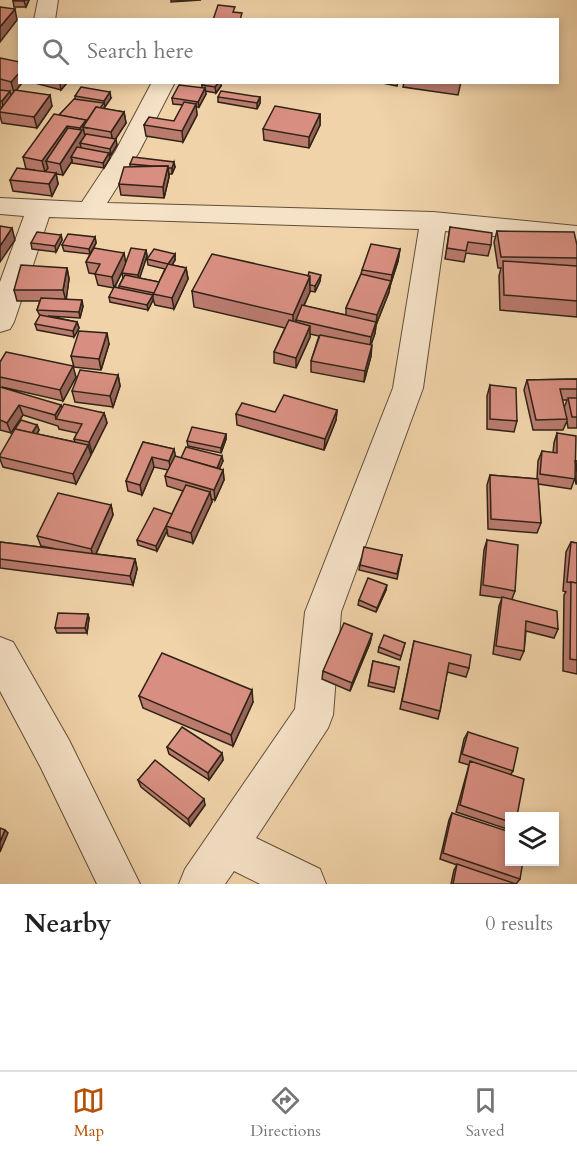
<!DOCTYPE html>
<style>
:root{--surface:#fff;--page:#f6f6f6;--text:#222;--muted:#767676;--line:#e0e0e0;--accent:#b45309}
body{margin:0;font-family:Cardo,serif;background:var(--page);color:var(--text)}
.controls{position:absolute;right:18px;bottom:18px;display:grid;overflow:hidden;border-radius:0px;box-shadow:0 3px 9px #0003}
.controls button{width:54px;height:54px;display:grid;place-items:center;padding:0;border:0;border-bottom:2px solid var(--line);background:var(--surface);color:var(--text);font:30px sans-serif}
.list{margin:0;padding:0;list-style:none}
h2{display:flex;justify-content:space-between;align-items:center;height:78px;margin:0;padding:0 24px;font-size:26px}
h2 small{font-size:20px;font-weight:400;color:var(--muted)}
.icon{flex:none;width:33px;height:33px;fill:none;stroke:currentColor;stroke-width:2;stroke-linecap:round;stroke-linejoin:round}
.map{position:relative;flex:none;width:577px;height:884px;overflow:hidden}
.search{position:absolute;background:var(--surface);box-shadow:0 3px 9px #0003;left:18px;right:18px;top:18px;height:66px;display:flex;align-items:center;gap:15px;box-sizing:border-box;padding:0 21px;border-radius:0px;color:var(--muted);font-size:22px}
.sheet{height:186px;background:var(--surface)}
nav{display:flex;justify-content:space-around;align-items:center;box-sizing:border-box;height:84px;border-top:2px solid var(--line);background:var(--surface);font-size:16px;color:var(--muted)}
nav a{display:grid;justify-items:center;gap:3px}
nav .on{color:var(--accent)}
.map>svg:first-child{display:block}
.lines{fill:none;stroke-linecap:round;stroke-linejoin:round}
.minor-casing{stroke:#604f3b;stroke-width:2}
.minor{fill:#f6e2c7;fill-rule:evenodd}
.wall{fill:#ba7b6f;stroke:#302316;stroke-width:1.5;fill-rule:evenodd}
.shaded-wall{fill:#97645a;stroke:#302316;stroke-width:1.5}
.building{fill:#d88f81;stroke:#302316;stroke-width:1.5}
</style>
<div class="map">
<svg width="577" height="884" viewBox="0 0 577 884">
<rect width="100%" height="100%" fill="#f1d3a9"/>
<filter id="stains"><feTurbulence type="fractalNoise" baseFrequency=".00333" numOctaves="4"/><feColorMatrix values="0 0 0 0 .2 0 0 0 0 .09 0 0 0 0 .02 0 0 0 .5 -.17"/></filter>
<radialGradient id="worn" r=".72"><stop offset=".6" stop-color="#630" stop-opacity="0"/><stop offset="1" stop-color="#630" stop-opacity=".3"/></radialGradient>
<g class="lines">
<g class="minor-casing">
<g id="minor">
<path d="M38,0H58L55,20H34Z"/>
<path d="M152,82H175L139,152L107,203L433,212L577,226V244L445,231L423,388L341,612L333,715L328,728L256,838L320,869L326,884H260L234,871L225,884H179L185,869L295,709L305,612L393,388L419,229L49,217L14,322L10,329L0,332V282L24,216L0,214V198L82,202L115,152Z"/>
<path d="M0,637L13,642L69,740L140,884H97L41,768L0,691Z"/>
</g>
</g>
<use href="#minor" class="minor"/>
</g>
<g class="wall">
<path d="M13,0H29L26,7H14Z"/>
<path d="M171,0H201L171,2Z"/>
<path d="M0,58L17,90L52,106L37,128L2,123L0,116V110L2,107H0Z"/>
<path d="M31,82H66V84L61,90Z"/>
<path d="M378,82H398L397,86Z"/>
<path d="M404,82H461L458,95L403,87Z"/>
<path d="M202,85L221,86L216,93L205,91L206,94L199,107H196L197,115L183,142L146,136L144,125L174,121L183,105L173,104L172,98L202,88Z"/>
<path d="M75,96L111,98L104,107L105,109L124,112L126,123L115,139L117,145L111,155L109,154L110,158L104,168L72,163V161L63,175L56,174L58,184L52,196L13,191L10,180L35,170L26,169L23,157L59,115L75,99Z"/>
<path d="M218,97H260V103L257,109L218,102Z"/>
<path d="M320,114V125L309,148L264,140L263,129Z"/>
<path d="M130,164L175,167L172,174H169V177L164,198L121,195L119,184L130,167Z"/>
<path d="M450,227L491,245L488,256L466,253L464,262L445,259Z"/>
<path d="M497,231L577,258V317L500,310L499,276L501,268H498L494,242Z"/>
<path d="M61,235L62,240L56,252L32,249L31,243Z"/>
<path d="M95,237L96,243L91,254L126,263L146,250L147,256L139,278L159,282L165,269L148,265L147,259L175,254V260L172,265L186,268L188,279L174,309L155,305L153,299V300L148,310L110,302L109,297L114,288L98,285L95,274L89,273L86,262L90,254L64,251L62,245ZM125,266L122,273L123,278L119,286V288L115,287Z"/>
<path d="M400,249L398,261L390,286L389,292L376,325L375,333L371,344V356L364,382L311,372V361L319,336L310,334V337L296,368L274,363V352L285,328L194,307L192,291L320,281L315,292L310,291L304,306L346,315V308L361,274L362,270Z"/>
<path d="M67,268L69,279L66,299L83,306L80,318L48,316L77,322L79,328L74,337L37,330L35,324L40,316L37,310L40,301H17L14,290Z"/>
<path d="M109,344L101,370L74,367L71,356Z"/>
<path d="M0,362L76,377L63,401L2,387L62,407L104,413L107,423L92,453L90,452L91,455L76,484L3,467L0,459V455L37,425L39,430L37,434L75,442L74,439L77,433L59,429L58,426L23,415L11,433L0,430Z"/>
<path d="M118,375L120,386L113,407L75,402L72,391Z"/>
<path d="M577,379V428H568L567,421L563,430H533L524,390L527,380ZM562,400H567L564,408Z"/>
<path d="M490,385L517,421L514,432L487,429V396Z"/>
<path d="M337,410L336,420L324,450L237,425L236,414Z"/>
<path d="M557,433L575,461H577V484H576L575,478L571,489L538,484L541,523L537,533L488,529L487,485L490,475L537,479L538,461L542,451L553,453L554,443Z"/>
<path d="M226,434V439L221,453L188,446L187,441Z"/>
<path d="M143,442L174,449L175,457L181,458L223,461L219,469L223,470L224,480L215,500L211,499L212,502L193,543L168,536L167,531L157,551L138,545L137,540L172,514L183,491L167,486L165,476L168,470L154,467L142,495L128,491L126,481Z"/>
<path d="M111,505L113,515L96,554L135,559L137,569L133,585L0,568V542L56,549L41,546L37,536Z"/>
<path d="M487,540L515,591L512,599L558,629L554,638L526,631L524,651L520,660L493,654L499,606L502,598L480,595L484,550Z"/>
<path d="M571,542L577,543V674L563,671L564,595L566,592L563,591L566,552Z"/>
<path d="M402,555L397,579L359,570L360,565Z"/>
<path d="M386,590L376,612L358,605L359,600Z"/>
<path d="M89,618L87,633H57L55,628Z"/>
<path d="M372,634L370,643L350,691L322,679L323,671Z"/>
<path d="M414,641L469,668L466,677L447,672L440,711L438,719L400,709Z"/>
<path d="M405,643L400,660L378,652L379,647Z"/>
<path d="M373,661L399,667L394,692L368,686Z"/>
<path d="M139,696L253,702L233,746L143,708Z"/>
<path d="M468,732L513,771L511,774L510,830L456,812L469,765L459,762L464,739Z"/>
<path d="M167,747L222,753L223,760L209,780L169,754Z"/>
<path d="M138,780L205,805L190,826L141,787Z"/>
<path d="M452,813L520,879L516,884H451L454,870L457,865L440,859L449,820Z"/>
</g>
<g class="shaded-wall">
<path d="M25,0H29L26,7L24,1Z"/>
<path d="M15,9L17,20L0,42V27Z"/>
<path d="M20,72V82H23L14,93L11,82Z"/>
<path d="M62,82H66V84L61,90L60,84Z"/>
<path d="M219,82H221V86L216,93L215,87Z"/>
<path d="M205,88L206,94L199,107L198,102Z"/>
<path d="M10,91L11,97L3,107L2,101Z"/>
<path d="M110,92L111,98L105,107L104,101Z"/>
<path d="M50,95L52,106L37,128L34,117Z"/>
<path d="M260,97V103L257,109V103Z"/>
<path d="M196,104L197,115L183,142L182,131Z"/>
<path d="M124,112L126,123L113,143L111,132Z"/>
<path d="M320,114V125L309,148V137Z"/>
<path d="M86,120L87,128L83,127L85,136L80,143L81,147L71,157L72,161L63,175L60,164L81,132L80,128Z"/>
<path d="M67,126L69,137L46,161L48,168L45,172L42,161Z"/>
<path d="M116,139L117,145L111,155L110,149Z"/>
<path d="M109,153L110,158L104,168L103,163Z"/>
<path d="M174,162L175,167L172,174V168Z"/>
<path d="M168,166L169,177L164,198L163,187Z"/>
<path d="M56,173L58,184L52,196L49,184Z"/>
<path d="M12,228L15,240L0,262V246Z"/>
<path d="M61,235L62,240L56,252L55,246Z"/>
<path d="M95,237L96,243L90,254L89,249Z"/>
<path d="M400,249L398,261L390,286L392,275Z"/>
<path d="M146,250L147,256L139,280L138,275Z"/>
<path d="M124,253L126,264L114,288L112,277Z"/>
<path d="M175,254V260L169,270L168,264Z"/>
<path d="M67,268L69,279L66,301L63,290Z"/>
<path d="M186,268L188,279L174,309L172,298Z"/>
<path d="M321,275L320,281L315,292V286Z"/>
<path d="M310,276V292L297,320H296V324L293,330V315Z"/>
<path d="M391,281L389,292L376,325L375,333L370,348L371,337L376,324L377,315Z"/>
<path d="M153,295V300L148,310L147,305Z"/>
<path d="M82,300L83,306L80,318L79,312Z"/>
<path d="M77,322L79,328L74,337L73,331Z"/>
<path d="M310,326V337L296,368V358Z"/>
<path d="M107,333L109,344L101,370L99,359Z"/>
<path d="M372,345L371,356L364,382L365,371Z"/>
<path d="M73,366L76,377L63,401L60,390Z"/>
<path d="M118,375L120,386L113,407L110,396Z"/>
<path d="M19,405L23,415L11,433L7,423Z"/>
<path d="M61,405L65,416L56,419L55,415Z"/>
<path d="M337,410L336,420L324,450L325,439Z"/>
<path d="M104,413L107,423L92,453L89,442Z"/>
<path d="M37,425L39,430L32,441L31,436Z"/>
<path d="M226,434V439L221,453V448Z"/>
<path d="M88,445L91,455L76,484L73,474Z"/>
<path d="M174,449L176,459L171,471L169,461Z"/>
<path d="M222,456L223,461L217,474V469Z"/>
<path d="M152,457L154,467L142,495L140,485Z"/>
<path d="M223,470L224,480L215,500L214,490Z"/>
<path d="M210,492L212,502L193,543L191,533Z"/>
<path d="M111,505L113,515L94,558L91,549Z"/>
<path d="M166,526L167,531L157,551L156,546Z"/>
<path d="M135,559L137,569L133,585L130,576Z"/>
<path d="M387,585L386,590L376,612L377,608Z"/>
<path d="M88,614L89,618L87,633L85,628Z"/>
<path d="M372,634L370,643L350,691L352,683Z"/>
<path d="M252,690L253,702L233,746L231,735Z"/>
<path d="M222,753L223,760L209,780L208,773Z"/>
<path d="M204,799L205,805L190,826L188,819Z"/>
<path d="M5,830L8,833L0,852V842Z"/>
</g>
<g class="building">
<path d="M13,0H25L24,1H13Z"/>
<path d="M218,5L235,7L233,12L242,13L240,20H213Z"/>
<path d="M0,7L15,9L0,27Z"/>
<path d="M0,58L20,62V72L11,82L0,79Z"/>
<path d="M204,82H219L215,87L202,85Z"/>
<path d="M179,85L205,88L198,102L172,98Z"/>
<path d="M81,87L110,92L104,101L75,96Z"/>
<path d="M0,90L10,91L2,101H0Z"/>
<path d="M15,90L50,95L34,117L0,112V110Z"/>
<path d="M221,91L260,97L257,103L218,97Z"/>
<path d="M74,99L104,103L100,108L96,107L86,122V120L59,115Z"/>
<path d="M184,102L196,104L182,131L144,125L149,117L174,121Z"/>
<path d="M275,106L320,114L309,137L263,129Z"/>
<path d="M96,107L124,112L111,132L83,127Z"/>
<path d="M54,114L86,120L80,128L67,126L42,161L23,157Z"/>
<path d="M68,128L82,130L60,164L46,161Z"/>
<path d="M86,134L116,139L110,149L80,143Z"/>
<path d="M77,147L109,153L103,163L71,157Z"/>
<path d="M133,157L174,162L172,168H168V166H152L130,164Z"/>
<path d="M168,166L163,187L119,184L124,167Z"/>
<path d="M17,168L56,173L49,184L10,180Z"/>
<path d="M0,226L12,228L0,246Z"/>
<path d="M450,227L492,233L491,245L468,242L466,251L447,248Z"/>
<path d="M497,231L574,232L577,245V258L501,257Z"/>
<path d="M37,232L61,235L55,246L31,243Z"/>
<path d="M68,234L95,237L89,249L62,245Z"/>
<path d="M371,244L400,249L392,275L362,270Z"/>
<path d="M94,248L124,253L112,277L95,274L100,264L86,262Z"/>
<path d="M131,248L146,250L138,275L122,273Z"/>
<path d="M154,249L175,254L168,264L147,259Z"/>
<path d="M212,254L310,276L293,315L192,291Z"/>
<path d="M503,261L577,266V301L504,295Z"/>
<path d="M168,264L186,268L172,298L153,294Z"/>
<path d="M21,265L67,268L63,290H14Z"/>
<path d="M309,272L321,275L315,286L310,285V276H308Z"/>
<path d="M361,274L391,281L377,315L346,308Z"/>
<path d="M125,275L159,282L154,293L119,286Z"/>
<path d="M114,287L153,295L147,305L109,297Z"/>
<path d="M41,298L82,300L79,312L37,310Z"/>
<path d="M302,305L376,322L371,337L296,320Z"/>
<path d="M40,315L77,322L73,331L35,324Z"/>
<path d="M289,320L310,326L296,358L274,352Z"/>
<path d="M79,331L107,333L99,359L71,356Z"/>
<path d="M320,335L372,345L365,371L311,361Z"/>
<path d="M6,352L73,366L60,390L0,377V362Z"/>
<path d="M80,370L118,375L110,396L72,391Z"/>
<path d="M577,379V389H560L567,419L536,420L527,380Z"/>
<path d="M490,385L516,388L517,421L490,419Z"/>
<path d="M0,387L61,405L55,415L19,405L7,423L0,420Z"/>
<path d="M284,395L337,410L325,439L236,414L242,403L275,412Z"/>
<path d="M568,398H577V417H572Z"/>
<path d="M64,404L104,413L89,442L74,439L82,424L56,419Z"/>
<path d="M21,420L37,425L32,433L15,429Z"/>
<path d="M192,427L226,434L221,448L187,441Z"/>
<path d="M15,429L88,445L73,474L0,457V455Z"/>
<path d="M557,433L576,436L575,479L540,474L542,451L557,453Z"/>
<path d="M143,442L174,449L169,461L152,457L140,485L126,481Z"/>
<path d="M186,447L222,456L217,468L181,458Z"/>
<path d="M175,456L223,470L214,490L165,476Z"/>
<path d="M575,461H577V472Z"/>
<path d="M490,475L538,479L541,523L491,519Z"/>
<path d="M186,485L210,492L191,533L166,526Z"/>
<path d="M58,493L111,505L91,549L37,536Z"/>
<path d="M154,508L172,514L156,546L137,540Z"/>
<path d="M487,540L518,545L515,591L483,585Z"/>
<path d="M0,542L135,559L130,576L0,559Z"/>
<path d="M571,542L577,543V583L567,582Z"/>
<path d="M364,547L402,555L397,574L360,565Z"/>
<path d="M368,578L387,585L377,608L359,600Z"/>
<path d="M571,582L577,583V660L570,659Z"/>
<path d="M502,597L557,611L558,629L526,621L524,651L496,646Z"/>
<path d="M58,613L88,614L85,628H55Z"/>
<path d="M344,623L372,634L352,683L323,671Z"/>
<path d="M384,635L405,643L401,656L379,647Z"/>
<path d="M414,641L471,655L469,668L449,663L440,711L402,701Z"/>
<path d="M162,653L252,690L231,735L139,696Z"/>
<path d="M373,661L399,667L395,688L369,682Z"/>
<path d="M182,727L222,753L208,773L167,747Z"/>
<path d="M468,732L518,748L513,771L462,754Z"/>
<path d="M155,760L204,799L188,819L138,780Z"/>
<path d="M470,761L524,779L517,816H510V822L460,805Z"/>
<path d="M452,813L510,832V861H523L520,879L443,853Z"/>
<path d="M0,828L5,830L0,842Z"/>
<path d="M457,864L516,884H453Z"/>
</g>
<rect width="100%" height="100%" filter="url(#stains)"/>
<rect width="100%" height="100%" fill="url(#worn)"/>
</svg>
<div class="controls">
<button><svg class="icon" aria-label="layers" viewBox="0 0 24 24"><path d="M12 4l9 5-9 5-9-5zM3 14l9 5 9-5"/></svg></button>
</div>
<div class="search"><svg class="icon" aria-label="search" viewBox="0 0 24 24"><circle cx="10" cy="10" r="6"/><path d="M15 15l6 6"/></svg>Search here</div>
</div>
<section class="sheet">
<h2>Nearby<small>0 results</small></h2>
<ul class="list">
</ul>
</section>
<nav>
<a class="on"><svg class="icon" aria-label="map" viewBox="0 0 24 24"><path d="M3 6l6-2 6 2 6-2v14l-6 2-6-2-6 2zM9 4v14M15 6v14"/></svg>Map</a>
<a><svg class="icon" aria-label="directions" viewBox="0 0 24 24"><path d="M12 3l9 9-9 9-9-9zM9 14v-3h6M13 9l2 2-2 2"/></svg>Directions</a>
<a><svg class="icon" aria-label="saved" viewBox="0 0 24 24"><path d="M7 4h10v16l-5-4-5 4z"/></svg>Saved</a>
</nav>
